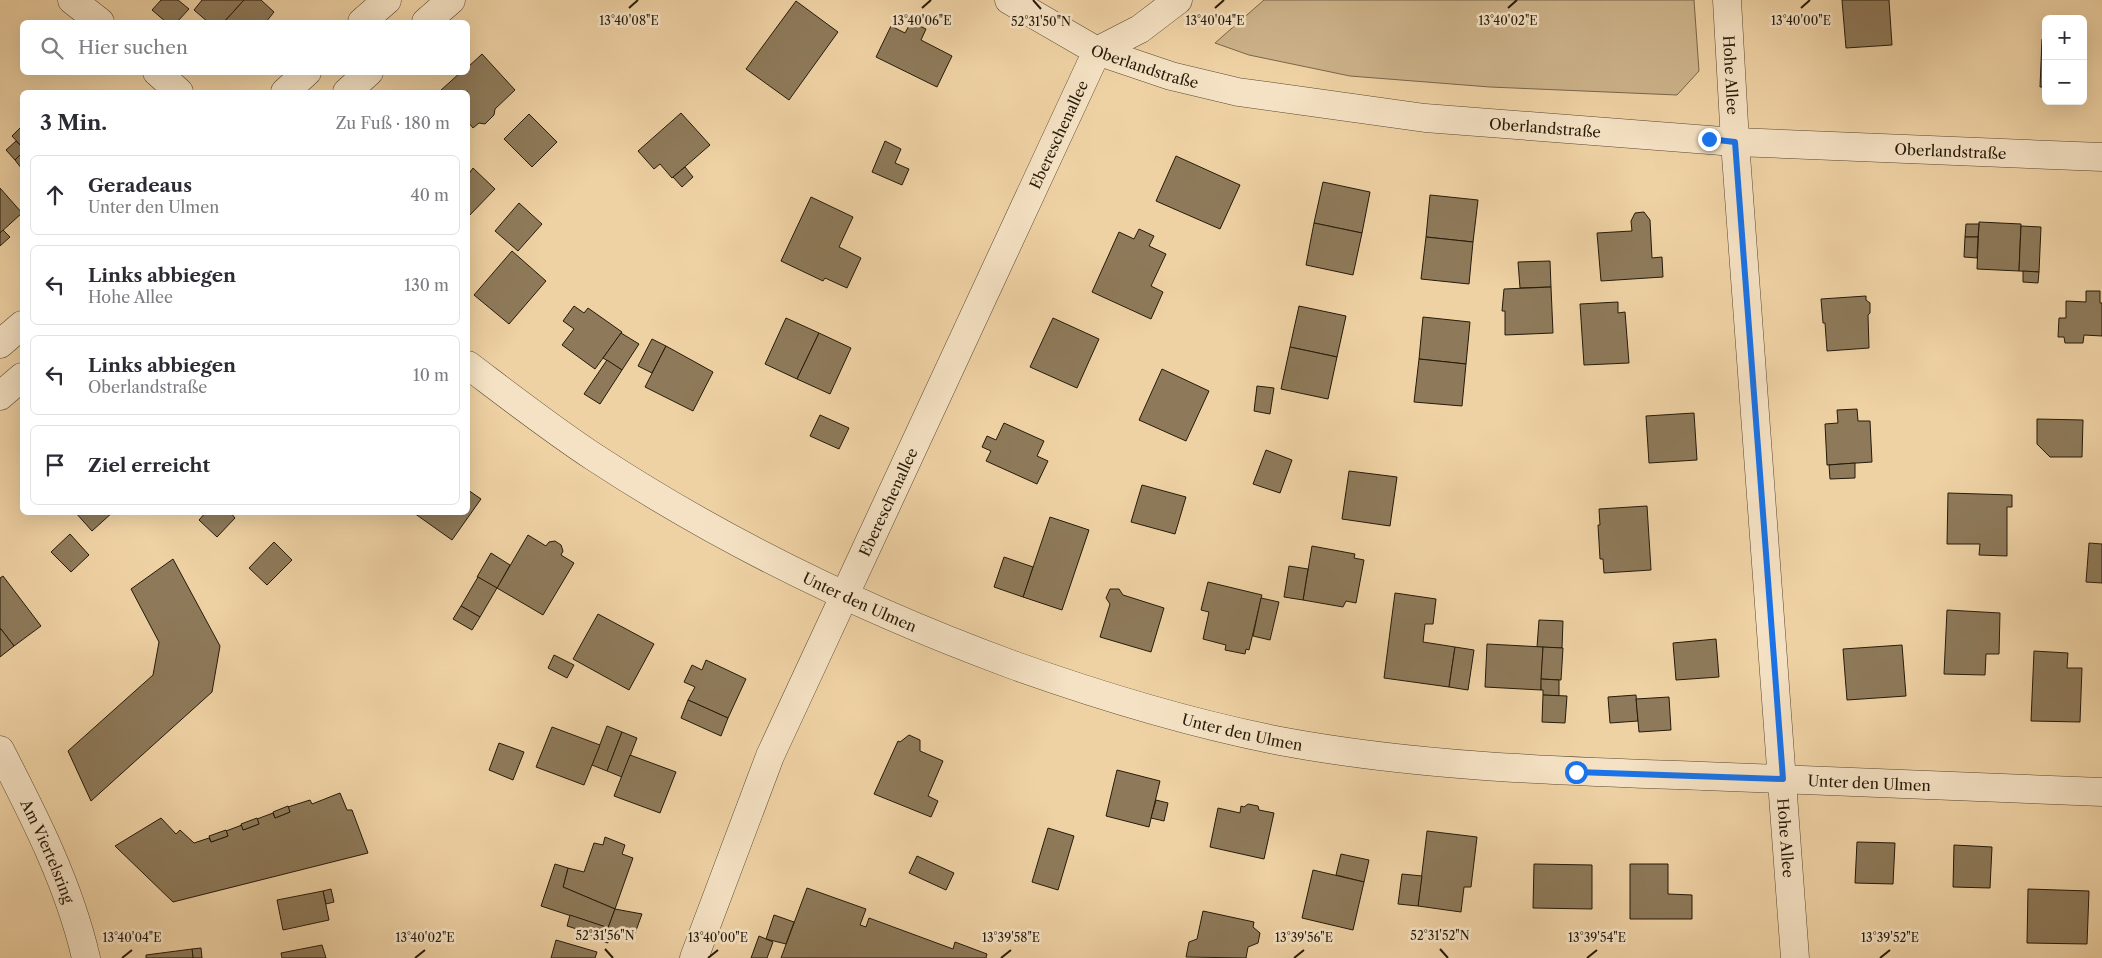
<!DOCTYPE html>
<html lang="de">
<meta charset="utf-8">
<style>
:root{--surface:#fff;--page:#f7f7f7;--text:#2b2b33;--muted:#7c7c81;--line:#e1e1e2}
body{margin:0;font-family:"Libre Caslon Text",serif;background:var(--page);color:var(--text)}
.controls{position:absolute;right:15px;top:15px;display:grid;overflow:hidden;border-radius:8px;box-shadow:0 5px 20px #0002}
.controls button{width:45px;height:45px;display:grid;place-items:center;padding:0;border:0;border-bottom:1px solid var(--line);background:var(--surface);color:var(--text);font:25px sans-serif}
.stop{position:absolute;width:15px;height:15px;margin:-11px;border:4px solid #1a73e8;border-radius:50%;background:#fff}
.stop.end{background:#1a73e8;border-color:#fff;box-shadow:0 1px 5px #0008}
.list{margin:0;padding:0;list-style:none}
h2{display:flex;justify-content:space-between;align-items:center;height:65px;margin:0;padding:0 20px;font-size:21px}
h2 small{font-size:16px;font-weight:400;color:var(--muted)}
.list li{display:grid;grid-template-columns:32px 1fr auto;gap:15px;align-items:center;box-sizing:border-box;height:80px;margin:0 10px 10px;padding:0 10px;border:1px solid var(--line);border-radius:8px}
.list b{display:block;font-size:19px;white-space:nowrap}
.list p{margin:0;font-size:16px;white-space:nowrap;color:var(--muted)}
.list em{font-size:16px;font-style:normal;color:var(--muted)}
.icon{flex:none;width:28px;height:28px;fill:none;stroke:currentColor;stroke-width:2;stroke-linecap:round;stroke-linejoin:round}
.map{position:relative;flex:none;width:2102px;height:958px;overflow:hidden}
.search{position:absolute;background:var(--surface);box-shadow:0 5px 20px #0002;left:20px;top:20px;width:450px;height:55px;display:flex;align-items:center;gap:12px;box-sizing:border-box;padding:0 18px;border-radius:8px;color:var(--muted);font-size:19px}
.panel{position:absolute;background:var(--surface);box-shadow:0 5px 20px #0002;left:20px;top:90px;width:450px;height:425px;border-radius:8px}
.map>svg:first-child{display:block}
.green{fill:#cdb38a;stroke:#79664a}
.building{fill:#8e7a5a;stroke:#251a09}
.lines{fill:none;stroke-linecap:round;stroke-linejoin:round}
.minor-casing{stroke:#584830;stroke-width:29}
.minor{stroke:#f5e2c4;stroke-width:28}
.route{stroke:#1a73e8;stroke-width:6}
.ticks{fill:none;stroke:#251a09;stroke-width:2}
.labels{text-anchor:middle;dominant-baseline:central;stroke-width:5;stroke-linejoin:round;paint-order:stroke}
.street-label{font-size:15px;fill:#251a09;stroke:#f5e2c4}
.ticks-label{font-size:12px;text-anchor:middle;fill:#251a09;stroke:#f5e2c4;stroke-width:5;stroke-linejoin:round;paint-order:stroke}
</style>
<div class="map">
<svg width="2102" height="958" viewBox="0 0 2102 958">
<rect width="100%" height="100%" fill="#efd2a4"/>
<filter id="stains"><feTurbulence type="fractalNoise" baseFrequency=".004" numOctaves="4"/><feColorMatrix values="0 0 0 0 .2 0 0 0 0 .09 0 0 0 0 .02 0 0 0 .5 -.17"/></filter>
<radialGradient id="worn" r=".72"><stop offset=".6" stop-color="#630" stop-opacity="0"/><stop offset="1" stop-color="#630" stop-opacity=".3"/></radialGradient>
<path class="green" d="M1264,0H1694L1699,71L1677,95L1490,87L1350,76L1249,55L1215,43Z"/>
<g class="building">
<path d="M161,0H178L189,9L177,22H166L152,10Z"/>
<path d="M202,0H244L224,22H208L194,10Z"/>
<path d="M244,0H261L274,12L266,22H224Z"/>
<path d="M1842,0H1889L1892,45L1846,48Z"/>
<path d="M796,1L838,32L789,100L746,69Z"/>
<path d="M911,22L926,29L921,40L952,56L937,87L876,57L891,26L905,33Z"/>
<path d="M2042,39H2046V87H2040Z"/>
<path d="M2083,41L2086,42L2084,89H2083Z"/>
<path d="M482,54L515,90L495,109L494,115L485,124L479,123L473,128L468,122V92L440,91L461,72H468V67Z"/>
<path d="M681,113L710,145L672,178L660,164L654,169L638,151Z"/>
<path d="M529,114L557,142L532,167L504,139Z"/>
<path d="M22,126V147L12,136Z"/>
<path d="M16,141L22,147V153L15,160L6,150Z"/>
<path d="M885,141L901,149L895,163L909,169L902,185L872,172Z"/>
<path d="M22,153V169L15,160Z"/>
<path d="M1176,156L1240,185L1220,229L1156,201Z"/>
<path d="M685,167L693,177L682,187L673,177Z"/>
<path d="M473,168L495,189L468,217V175Z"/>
<path d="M1323,182L1370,192L1362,233L1314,223Z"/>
<path d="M0,188L22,213L0,233Z"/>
<path d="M1430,195L1478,200L1473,242L1426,237Z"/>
<path d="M811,197L853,217L839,247L861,258L847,288L825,278L823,281L781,261Z"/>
<path d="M519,203L542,224L518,251L495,231Z"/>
<path d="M1644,212L1650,220L1652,258L1662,257L1663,277L1601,281L1597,233L1632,231L1631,221L1635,213Z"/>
<path d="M1979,222L2021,224L2019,271L1977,269Z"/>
<path d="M1314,223L1362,233L1353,275L1306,265Z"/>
<path d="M1966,224H1979L1978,237H1965Z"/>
<path d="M2021,226L2041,227L2039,272L2019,271Z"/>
<path d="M1139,229L1154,236L1149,246L1166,254L1151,286L1163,292L1151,319L1092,292L1119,232L1134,239Z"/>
<path d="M3,230L10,237L0,246V233Z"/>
<path d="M1426,237L1473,242L1469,284L1421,279Z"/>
<path d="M1965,237H1978L1977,258L1964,257Z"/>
<path d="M512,251L546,281L509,324L474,295Z"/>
<path d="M1550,261L1551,287L1520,288L1518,262Z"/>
<path d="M2023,271L2039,272L2038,283L2023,282Z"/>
<path d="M1551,287L1553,333L1505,335V311H1502L1504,289Z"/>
<path d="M2086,291H2100V303H2102V336L2084,335L2083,343H2065L2064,337H2058L2059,318H2066V301L2086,302Z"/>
<path d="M1866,296V300L1870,303V313L1868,315L1869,348L1827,351L1825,323H1823L1821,299Z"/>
<path d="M1618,302V313L1625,312L1629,363L1584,365L1580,304Z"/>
<path d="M574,306L584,313L588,308L622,332L595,369L562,345L574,329L563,321Z"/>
<path d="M1299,306L1346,316L1337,357L1290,347Z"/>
<path d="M1423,317L1470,322L1466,364L1419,359Z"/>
<path d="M786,318L819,333L797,379L765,364Z"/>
<path d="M1053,318L1099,339L1077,388L1030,367Z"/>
<path d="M621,333L639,344L622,370L603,358Z"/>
<path d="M819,333L851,348L830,394L797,379Z"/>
<path d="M652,339L666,346L652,373L638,366Z"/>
<path d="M666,346L713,372L693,411L645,387Z"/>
<path d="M1290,347L1337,357L1328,399L1281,389Z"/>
<path d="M1419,359L1466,364L1462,406L1414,402Z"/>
<path d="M607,360L622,370L600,404L584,394Z"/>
<path d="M1162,369L1209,391L1186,441L1139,420Z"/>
<path d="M1257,386L1274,388L1270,414L1254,411Z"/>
<path d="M1857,409L1858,421H1870L1872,462L1827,465L1825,424L1838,423L1837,410Z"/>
<path d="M1694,413L1697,460L1649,463L1646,416Z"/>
<path d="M820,415L849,428L839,449L810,436Z"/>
<path d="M2037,419L2083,420L2082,457H2050L2037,444Z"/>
<path d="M1004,423L1044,441L1037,456L1048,461L1037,484L986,461L991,451L982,447L987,436L996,440Z"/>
<path d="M1266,450L1292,460L1280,493L1253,484Z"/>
<path d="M1855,463V478L1830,479L1829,465Z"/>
<path d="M1349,471L1397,477L1390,526L1342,519Z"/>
<path d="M1142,485L1186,497L1175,534L1131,522Z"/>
<path d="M468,490L481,499L452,540L414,513L468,512Z"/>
<path d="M1948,493L2012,495V507H2007V556L1979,555L1980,544H1947Z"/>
<path d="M1647,506L1651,570L1604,573L1603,559H1600L1598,525H1600L1599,509Z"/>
<path d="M75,512H113L92,531Z"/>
<path d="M206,512H230L235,518L217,537L199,520Z"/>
<path d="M1050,517L1089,530L1062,610L1023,597Z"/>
<path d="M70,534L89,555L71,572L51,552Z"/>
<path d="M528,535L546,546L549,542L555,541L561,545L563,551L561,555L574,563L543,615L497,588Z"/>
<path d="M274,542L292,560L267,585L249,568Z"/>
<path d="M2089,543L2102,544V583L2086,582Z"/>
<path d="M1312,546L1355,554L1354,558L1364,560L1356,603L1346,601L1343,607L1303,600Z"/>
<path d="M491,553L510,565L497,588L477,577Z"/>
<path d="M1004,557L1033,567L1023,597L994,587Z"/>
<path d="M173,559L220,646L212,692L91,801L68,751L153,675L159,642L131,589Z"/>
<path d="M1289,566L1308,569L1303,600L1284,597Z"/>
<path d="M3,576L41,626L14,646L0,628V578Z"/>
<path d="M478,577L497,588L480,617L461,606Z"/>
<path d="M1208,582L1262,595L1249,650L1246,649L1245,654L1225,650L1226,645L1203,639L1209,612L1201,610Z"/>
<path d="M1110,589H1119L1123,595L1164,608L1151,652L1100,637L1110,604L1106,598Z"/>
<path d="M1395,593L1436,599L1433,624H1425L1423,642L1455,647L1449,687L1384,678Z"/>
<path d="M1261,598L1279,602L1270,640L1253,636Z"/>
<path d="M461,606L480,617L472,630L453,619Z"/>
<path d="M1947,610L2000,613L1999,654H1986L1985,675L1944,674Z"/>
<path d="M598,614L654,644L629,690L573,659Z"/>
<path d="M1539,620L1563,621L1562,648L1537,647Z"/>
<path d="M1,629L14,646L0,657V630Z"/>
<path d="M1716,639L1719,677L1676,680L1673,643Z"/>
<path d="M1487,644L1543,647L1541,690L1485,687Z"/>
<path d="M1902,645L1906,696L1847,700L1843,649Z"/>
<path d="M1455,647L1474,650L1468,690L1449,687Z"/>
<path d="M1543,647L1563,648L1561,680L1541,679Z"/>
<path d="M2034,651L2068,653L2067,668H2082L2080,722L2031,721Z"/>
<path d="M554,655L574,665L567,678L548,668Z"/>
<path d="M706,660L746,679L728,718L688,700L695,687L684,682L692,665L702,670Z"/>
<path d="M1541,679L1559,680V696L1543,695V690H1541Z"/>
<path d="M1543,695L1567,696L1565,723L1542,722Z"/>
<path d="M1636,695L1638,721L1610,723L1608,697Z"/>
<path d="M1669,697L1671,730L1639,732L1636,699Z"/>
<path d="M688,700L728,718L721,736L681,718Z"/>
<path d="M607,726L622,732L607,771L592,765Z"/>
<path d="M552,727L600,745L584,785L536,767Z"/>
<path d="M622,732L637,738L622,777L607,771Z"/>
<path d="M909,735L920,740V751L943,761L928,796L938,801L931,817L874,794L898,741L900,742Z"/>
<path d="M499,743L524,752L513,780L489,770Z"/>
<path d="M630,755L676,772L660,813L614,796Z"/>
<path d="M1117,770L1160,781L1149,827L1106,816Z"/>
<path d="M340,793L347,810H352L368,853L173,902L115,846L161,818L176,834L180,830L194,843L209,838L211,842L228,836L226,831L242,825L243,830L259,824L257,819L273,813L275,818L290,812L288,807L310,800L312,804Z"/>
<path d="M1156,800L1168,803L1164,821L1151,818Z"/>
<path d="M1248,804L1258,806L1259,810L1274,813L1264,859L1210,847L1218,808L1240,813L1241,806L1244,807Z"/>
<path d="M288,806L290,812L275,818L273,812Z"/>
<path d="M257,818L259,824L243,830L241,824Z"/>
<path d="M1048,828L1074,836L1058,890L1032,882Z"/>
<path d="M226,830L228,836L211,842L209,836Z"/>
<path d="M1427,831L1477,837L1471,887H1464L1461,912L1418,906Z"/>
<path d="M605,837L625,845L622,854L633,858L615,909L563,887L568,868L584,872L594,843L603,845Z"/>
<path d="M1857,842L1895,843L1893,884L1855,883Z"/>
<path d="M1954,845L1992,847L1990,888L1953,887Z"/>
<path d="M1341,854L1369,860L1364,882L1336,875Z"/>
<path d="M917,856L954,873L946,890L909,873Z"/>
<path d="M555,864L568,868L563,887L615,909L608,928L541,906Z"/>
<path d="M1534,864L1592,865V909L1533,908Z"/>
<path d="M1630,864H1668V894L1692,895V919H1630Z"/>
<path d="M1313,870L1364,882L1353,930L1302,918Z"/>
<path d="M1402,874L1422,876L1418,906L1398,904Z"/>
<path d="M807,888L866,909L860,925L866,927L869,918L953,949L955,942L987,954L986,958H781Z"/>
<path d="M331,889L334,902L326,904L323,891Z"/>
<path d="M2028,889L2089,891L2087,944L2027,943Z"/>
<path d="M323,891L329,920L283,930L277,900Z"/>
<path d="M615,909L642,914L634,936L608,928Z"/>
<path d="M1203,911L1254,922L1253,927L1260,933L1258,943L1248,947L1246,958L1186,957L1189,942L1197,939Z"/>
<path d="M570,915L612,929L608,943L589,937L590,933L567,926Z"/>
<path d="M774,915L794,922L786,944L766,939Z"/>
<path d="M759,936L773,942L767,958H751Z"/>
<path d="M556,940L597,952L595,958H551Z"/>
<path d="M322,945L326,958H282L281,953Z"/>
<path d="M201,948L202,958H193L192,949Z"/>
<path d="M192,949L193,958H146V955Z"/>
</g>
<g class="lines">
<g class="minor-casing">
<g id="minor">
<path d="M72,0L100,22"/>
<path id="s1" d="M1009,0L1097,51L1171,76L1238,92L1425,118L1735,142L2102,157"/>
<path id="s2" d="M1727,0L1735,142L1795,958"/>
<path d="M362,22L387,0"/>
<path d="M426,22L451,0"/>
<path d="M1097,51L1140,29L1178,0"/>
<path d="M157,72L179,92"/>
<path d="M285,92L307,72"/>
<path d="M347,92L369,72"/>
<path d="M0,344L22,325"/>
<path id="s3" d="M468,365C509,396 550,428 594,457C725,543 866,611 1013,665C1100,696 1189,723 1280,741C1419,767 1561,771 1703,776C1836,781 1969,787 2102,792"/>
<path d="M0,396L22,377"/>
<path id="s4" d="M0,750C34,816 69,884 86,958"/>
<path id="s5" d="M694,958L770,756L1097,51"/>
</g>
</g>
<use href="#minor" class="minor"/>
</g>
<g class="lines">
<path class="route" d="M1576,772L1783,779L1735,142L1709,139"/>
</g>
<path class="ticks" d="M1033,0L1041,9M629,8L638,0M922,8L931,0M1215,8L1224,0M1508,8L1517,0M1801,8L1810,0M605,949L613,958M1440,949L1448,958M122,958L132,950M415,958L425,950M708,958L718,950M1001,958L1011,950M1294,958L1304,950M1587,958L1597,950M1880,958L1890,950"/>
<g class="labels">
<g class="street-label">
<text stroke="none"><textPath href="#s1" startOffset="152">Oberlandstraße</textPath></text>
<text stroke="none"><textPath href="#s2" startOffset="75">Hohe Allee</textPath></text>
<text stroke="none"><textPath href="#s1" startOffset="558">Oberlandstraße</textPath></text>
<text stroke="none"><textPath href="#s5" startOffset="901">Ebereschenallee</textPath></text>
<text stroke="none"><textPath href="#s1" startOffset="964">Oberlandstraße</textPath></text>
<text stroke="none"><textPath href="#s5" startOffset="496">Ebereschenallee</textPath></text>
<text stroke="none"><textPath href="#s3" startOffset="459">Unter den Ulmen</textPath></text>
<text stroke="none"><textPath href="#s3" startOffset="864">Unter den Ulmen</textPath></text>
<text stroke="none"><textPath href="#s3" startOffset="1494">Unter den Ulmen</textPath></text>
<text stroke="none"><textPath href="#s2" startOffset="840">Hohe Allee</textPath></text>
<text stroke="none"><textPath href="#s4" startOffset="112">Am Viertelsring</textPath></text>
</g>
</g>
<g class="ticks-label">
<text x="629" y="25">13°40'08"E</text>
<text x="922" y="25">13°40'06"E</text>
<text x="1215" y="25">13°40'04"E</text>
<text x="1508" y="25">13°40'02"E</text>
<text x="1801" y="25">13°40'00"E</text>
<text x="1041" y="26">52°31'50"N</text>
<text x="605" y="940">52°31'56"N</text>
<text x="1440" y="940">52°31'52"N</text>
<text x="132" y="942">13°40'04"E</text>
<text x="425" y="942">13°40'02"E</text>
<text x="718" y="942">13°40'00"E</text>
<text x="1011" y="942">13°39'58"E</text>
<text x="1304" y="942">13°39'56"E</text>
<text x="1597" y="942">13°39'54"E</text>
<text x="1890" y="942">13°39'52"E</text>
</g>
<rect width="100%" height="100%" filter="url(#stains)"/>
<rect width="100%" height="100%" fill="url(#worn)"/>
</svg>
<div class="controls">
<button>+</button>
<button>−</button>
</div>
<div class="stop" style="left:1576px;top:772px"></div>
<div class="stop end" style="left:1709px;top:139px"></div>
<div class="search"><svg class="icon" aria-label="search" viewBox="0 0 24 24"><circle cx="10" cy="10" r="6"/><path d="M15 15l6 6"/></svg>Hier suchen</div>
<section class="panel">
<h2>3 Min.<small>Zu Fuß · 180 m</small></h2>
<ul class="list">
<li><svg class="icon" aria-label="ahead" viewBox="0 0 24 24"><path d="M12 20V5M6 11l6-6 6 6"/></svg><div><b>Geradeaus</b><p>Unter den Ulmen</p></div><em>40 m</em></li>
<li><svg class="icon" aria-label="left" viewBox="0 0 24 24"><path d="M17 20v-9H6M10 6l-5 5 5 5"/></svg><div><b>Links abbiegen</b><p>Hohe Allee</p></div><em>130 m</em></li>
<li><svg class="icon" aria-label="left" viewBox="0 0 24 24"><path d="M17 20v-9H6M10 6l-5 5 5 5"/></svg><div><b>Links abbiegen</b><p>Oberlandstraße</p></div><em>10 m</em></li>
<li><svg class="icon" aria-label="arrive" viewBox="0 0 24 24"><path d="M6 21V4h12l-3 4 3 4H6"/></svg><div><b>Ziel erreicht</b></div></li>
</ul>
</section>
</div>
